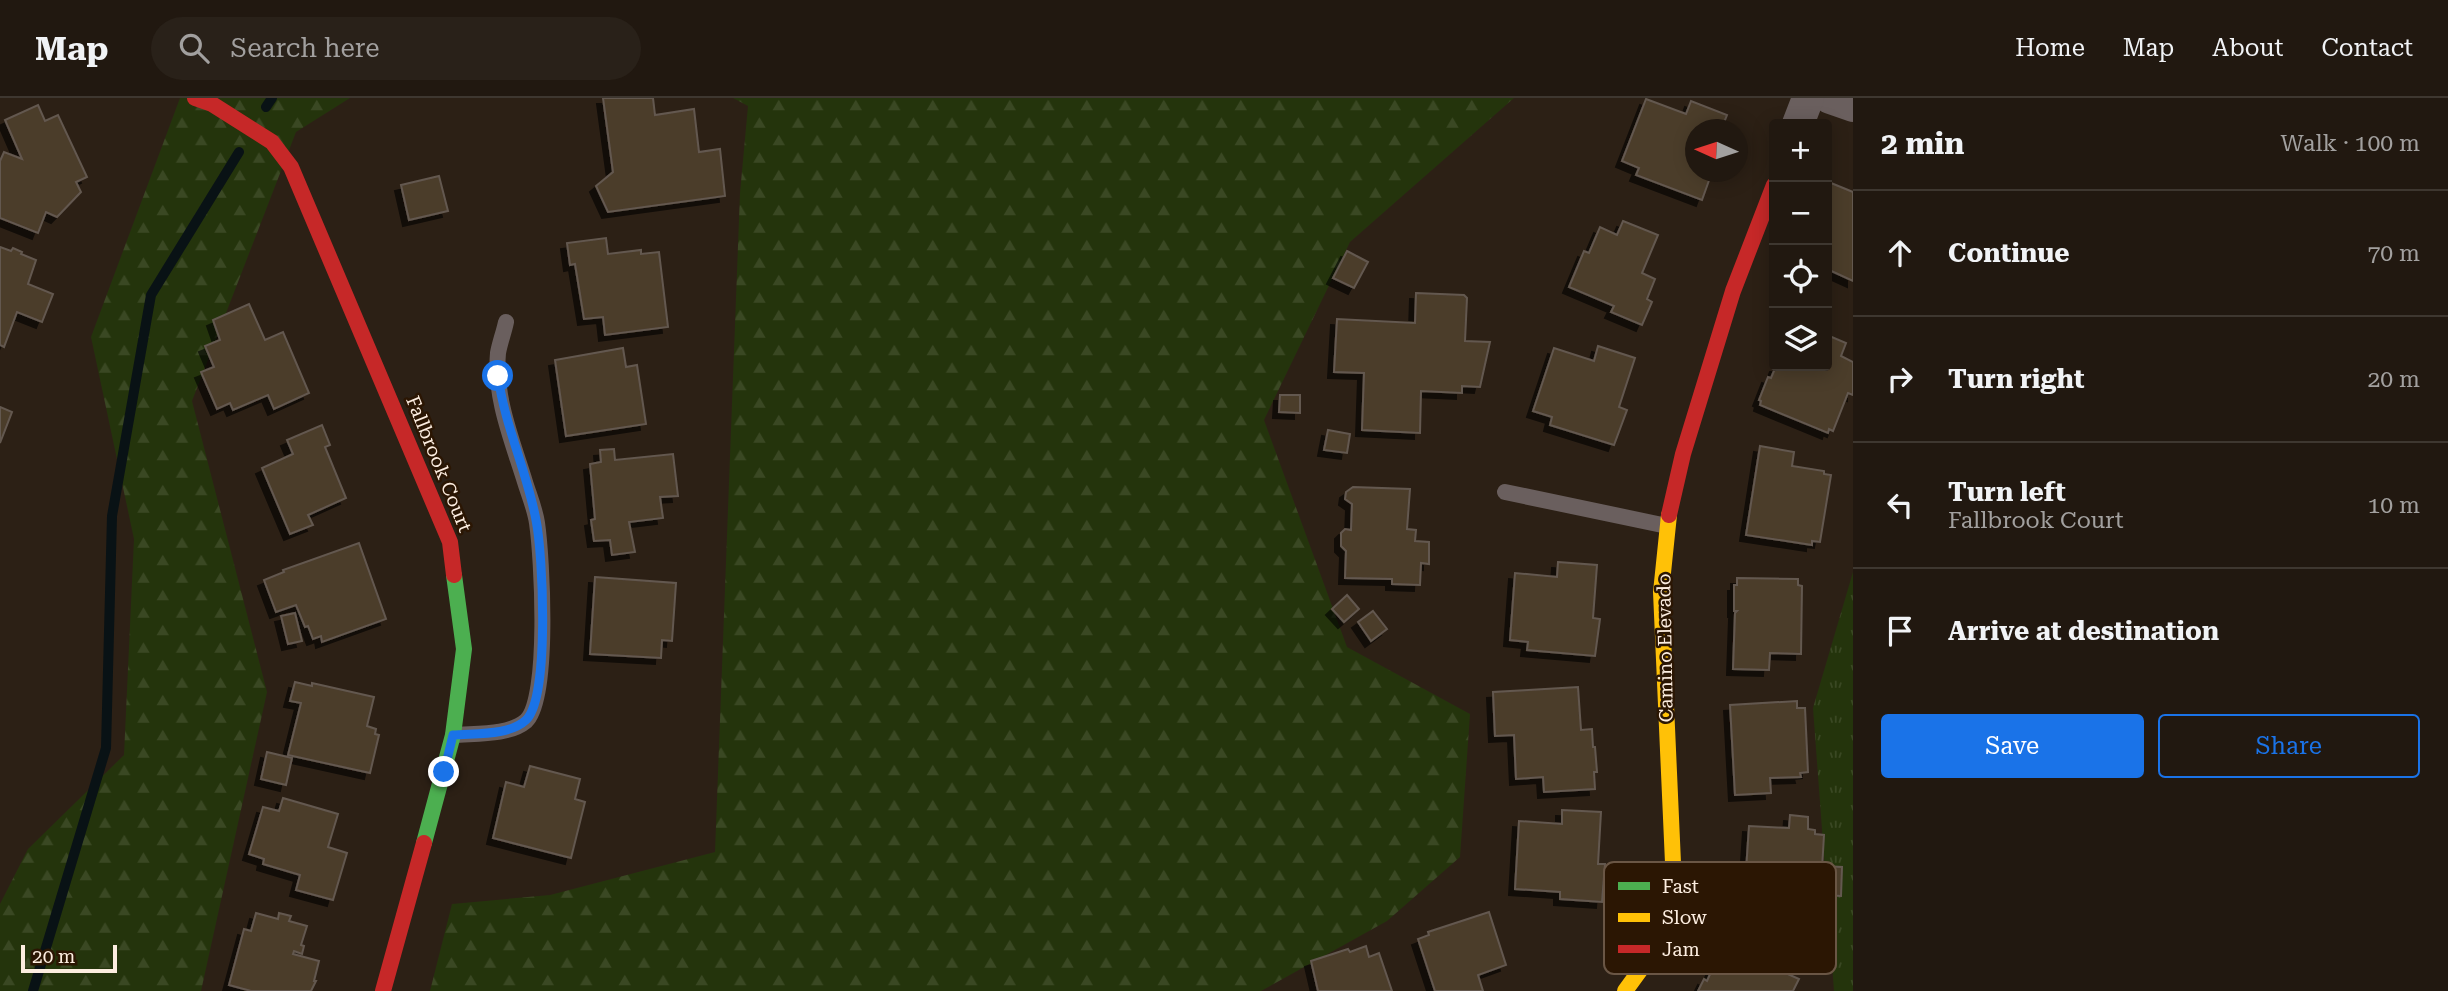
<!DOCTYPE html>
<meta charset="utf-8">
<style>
:root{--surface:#211810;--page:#292119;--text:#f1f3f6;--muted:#a2a09f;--line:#3e3730;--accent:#1a73e8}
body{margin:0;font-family:"Roboto Serif",serif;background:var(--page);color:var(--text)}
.controls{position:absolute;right:21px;top:21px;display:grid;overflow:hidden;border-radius:7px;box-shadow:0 4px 18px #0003}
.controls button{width:63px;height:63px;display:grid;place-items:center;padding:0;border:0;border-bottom:2px solid var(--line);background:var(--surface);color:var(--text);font:35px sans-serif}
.compass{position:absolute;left:1685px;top:21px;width:63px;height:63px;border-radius:50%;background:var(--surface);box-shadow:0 4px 18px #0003;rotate:273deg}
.scale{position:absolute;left:21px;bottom:18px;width:96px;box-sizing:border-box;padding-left:7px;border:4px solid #fcede0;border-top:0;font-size:19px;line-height:24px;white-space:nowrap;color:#fcede0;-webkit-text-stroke:5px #2b1603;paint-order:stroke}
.stop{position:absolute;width:21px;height:21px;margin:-16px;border:5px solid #1a73e8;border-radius:50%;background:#fff}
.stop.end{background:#1a73e8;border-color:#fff;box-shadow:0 2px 7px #0008}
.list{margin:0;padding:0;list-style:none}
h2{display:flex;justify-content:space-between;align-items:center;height:91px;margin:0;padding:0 28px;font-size:30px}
h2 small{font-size:23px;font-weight:400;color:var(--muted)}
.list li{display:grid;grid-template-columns:46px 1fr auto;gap:21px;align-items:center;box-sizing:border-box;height:126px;padding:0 28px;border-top:2px solid var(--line)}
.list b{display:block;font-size:26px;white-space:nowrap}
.list p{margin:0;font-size:23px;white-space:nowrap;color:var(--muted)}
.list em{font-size:23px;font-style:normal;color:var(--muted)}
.actions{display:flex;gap:14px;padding:21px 28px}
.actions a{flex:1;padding:16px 0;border:2px solid var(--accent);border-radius:7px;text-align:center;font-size:24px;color:var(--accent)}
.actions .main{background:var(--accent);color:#fff}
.icon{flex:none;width:38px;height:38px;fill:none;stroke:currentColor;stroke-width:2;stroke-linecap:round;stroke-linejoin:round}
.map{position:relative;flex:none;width:1853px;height:893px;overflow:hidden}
header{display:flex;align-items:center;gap:42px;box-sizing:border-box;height:98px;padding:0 35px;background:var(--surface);border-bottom:2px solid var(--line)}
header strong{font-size:33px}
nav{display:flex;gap:38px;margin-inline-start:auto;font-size:24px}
.search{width:490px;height:63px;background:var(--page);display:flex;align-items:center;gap:18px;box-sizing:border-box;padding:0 24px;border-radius:38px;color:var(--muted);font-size:26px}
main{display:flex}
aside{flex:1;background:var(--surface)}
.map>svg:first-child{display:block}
.grass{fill:url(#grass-tufts)}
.forest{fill:url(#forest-firs)}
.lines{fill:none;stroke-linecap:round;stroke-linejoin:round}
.stream{stroke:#091215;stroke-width:10}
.building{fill:#4b3c2c;stroke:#63584f;stroke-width:2;filter:url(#shadow)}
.lane{stroke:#6a5f5e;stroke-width:16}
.street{stroke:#6a5f5e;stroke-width:32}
.fast{stroke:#4caf50;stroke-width:16}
.slow{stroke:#ffc107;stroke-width:16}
.jam{stroke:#c62828;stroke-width:16}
.route{stroke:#1a73e8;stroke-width:9}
.labels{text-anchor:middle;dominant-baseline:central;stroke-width:5;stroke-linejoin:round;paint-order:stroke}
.street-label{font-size:19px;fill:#fcede0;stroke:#2b1603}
.key{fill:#2b1603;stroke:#6a5645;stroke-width:2}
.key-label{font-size:19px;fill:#fcede0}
</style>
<header>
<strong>Map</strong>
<div class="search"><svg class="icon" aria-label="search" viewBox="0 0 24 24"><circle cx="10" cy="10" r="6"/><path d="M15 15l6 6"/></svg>Search here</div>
<nav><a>Home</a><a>Map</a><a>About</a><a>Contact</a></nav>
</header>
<main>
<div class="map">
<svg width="1853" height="893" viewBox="0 0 1853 893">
<defs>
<pattern id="grass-tufts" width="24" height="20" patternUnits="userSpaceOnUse" patternTransform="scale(1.75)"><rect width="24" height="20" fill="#24340c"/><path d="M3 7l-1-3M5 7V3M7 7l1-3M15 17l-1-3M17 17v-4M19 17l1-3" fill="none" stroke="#3a4823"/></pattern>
<pattern id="forest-firs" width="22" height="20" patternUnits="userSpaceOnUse" patternTransform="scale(1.75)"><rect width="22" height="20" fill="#24340c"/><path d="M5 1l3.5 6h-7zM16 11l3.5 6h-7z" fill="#3a4823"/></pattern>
<filter id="shadow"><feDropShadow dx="-6" dy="6" stdDeviation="0" flood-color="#0009"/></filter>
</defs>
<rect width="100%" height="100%" fill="#2c2015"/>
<path class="grass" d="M1853,474V893H1834L1813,610Z"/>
<g class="forest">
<path d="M180,0H350L296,34L192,303L267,594L201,893H0V806L28,751L124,657L134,441L91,239Z"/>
<path d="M733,0H1514L1350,144L1264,322L1347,549L1470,616L1460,759L1387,823L1261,893H430L452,806L550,797L715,754L740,95L748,8Z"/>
</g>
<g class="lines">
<g class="stream">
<path d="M266,9L272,0"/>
<path d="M33,893L106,650L112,418L151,197L239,54"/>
</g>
</g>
<g class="building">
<path d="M603,0H653L655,17L694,11L699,54L720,51L725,98L608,114L596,88L613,74Z"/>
<path d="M1646,1L1686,16L1691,3L1727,17L1721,32H1696V74H1712L1702,102L1636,77L1639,70L1622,63Z"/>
<path d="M38,7L45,23L58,17L87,79L76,84L81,94L57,119L46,114L38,135L0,120V63L4,54L22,61L5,22Z"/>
<path d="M439,78L448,113L409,122L401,87Z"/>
<path d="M1831,85L1853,94V183L1827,171V134L1830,127L1827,126V96Z"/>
<path d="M1623,123L1658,137L1642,175L1655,181L1647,201L1652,204L1642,227L1611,214L1614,208L1569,189L1584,153L1589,155L1600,129L1617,137Z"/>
<path d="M606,140L608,156L641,152V156L659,154L668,229L605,237L603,219L584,221L575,166L570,167L567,145Z"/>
<path d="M0,149L11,153L13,150L22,154L21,156L36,162L28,186L53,196L42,224L17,214L4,249L0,247Z"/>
<path d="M1347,153L1368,164L1354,190L1333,180Z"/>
<path d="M1416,195L1464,197L1467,200L1465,243L1490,244L1480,289L1462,288V295L1421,293L1420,335L1362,332L1364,275L1334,274L1337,221L1415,225Z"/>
<path d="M249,206L265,242L283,234L309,295L274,311L268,297L233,312L230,305L217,311L201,274L214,269L205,248L220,242L213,222Z"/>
<path d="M1827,237L1846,245L1841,258L1853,264V297L1848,295L1833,333L1829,331L1828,335L1760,307L1761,303L1759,302L1768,279L1771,280L1776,268H1827Z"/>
<path d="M1598,248L1635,260L1619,309L1627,312L1614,347L1550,327L1552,319L1533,313L1554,250L1594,263Z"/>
<path d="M623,250L626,269L637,267L646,326L566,338L555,262Z"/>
<path d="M1280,297H1300V315L1279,314Z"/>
<path d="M0,309L12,314L0,345Z"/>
<path d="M322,327L330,347L325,349L346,400L308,417L313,427L290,436L262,370L293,356L287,342Z"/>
<path d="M1328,332L1350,336L1347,355L1324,352Z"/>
<path d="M1760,348L1794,354L1792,368L1824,373V376L1831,377L1820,444L1812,443V447L1746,437Z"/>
<path d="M614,351L615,362L673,356L678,398L660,399L663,420L629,424L635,454L612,457L610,442L594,443L591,422L595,421L590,366L601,364L600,352Z"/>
<path d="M1353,389L1410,391L1407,431L1416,432L1415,443L1429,444V466L1421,465L1420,487L1392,486V481L1345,480L1346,453L1341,448V435L1345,431L1351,432L1352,406L1345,401L1346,394Z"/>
<path d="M359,445L386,521L322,544L321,538L313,541L308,528L305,529L296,507L276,514L264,482L284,474L283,472Z"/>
<path d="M1558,464L1597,467L1593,520L1600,521L1595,558L1527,552L1528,544L1510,542L1515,475L1557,479Z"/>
<path d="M595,479L676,485L672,543L662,542L661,560L590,556Z"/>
<path d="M1737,480L1798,481V487L1802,488L1801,556L1770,555L1769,572L1733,571L1735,515L1737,513H1734V487H1737Z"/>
<path d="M1347,497L1359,511L1344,524L1332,511Z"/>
<path d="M1373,513L1387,531L1371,543L1358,524Z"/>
<path d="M295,515L302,543L288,546L281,518Z"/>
<path d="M295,584L312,588V585L374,599L367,628L376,631L375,636L379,637L370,675L288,657L301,605L290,603Z"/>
<path d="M1578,589L1581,632L1592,631L1593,649H1595L1597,674H1594L1595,691L1544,694L1543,679L1516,681L1514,637L1495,638L1493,594Z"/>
<path d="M1797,603V610H1805L1808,674L1800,675L1801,679L1770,680L1771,695L1735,697L1730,607Z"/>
<path d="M267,654L292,660L286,687L261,681Z"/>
<path d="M530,668L580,681L575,701L585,704L571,760L493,740L506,684L524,689Z"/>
<path d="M283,700L338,716L328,749L347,755L333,802L296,792L300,777L263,766L264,761L249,756L263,709L279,713Z"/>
<path d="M1562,712L1601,714L1598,766H1605L1602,804L1560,801V794L1515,791L1519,723L1562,726Z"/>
<path d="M1790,717L1808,719V731L1815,732V736L1824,737L1820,805L1812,804V807L1780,805L1779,820L1743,818L1749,728L1789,730Z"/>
<path d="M1823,768L1842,769L1841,798L1822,797Z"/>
<path d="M1489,814L1506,867L1478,877L1483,893H1435L1418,841L1429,837L1428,834Z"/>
<path d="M256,815L278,821L279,815L291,818L289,823L307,828L301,847L304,848L302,856L294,853L293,856L319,863L314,883H316L311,893H251L229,887L244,831L251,833Z"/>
<path d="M1723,847L1799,881L1793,893H1698L1704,881L1707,883Z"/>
<path d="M1366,848L1369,859L1379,855L1392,893H1318L1311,863L1348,851L1350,854Z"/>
</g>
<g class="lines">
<g class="lane">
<path d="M1505,394L1667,428"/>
<path d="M453,637C475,635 508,638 526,623C550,601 542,459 537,425C535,411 529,397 525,384C512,342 494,299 498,255C500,244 504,234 506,224"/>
</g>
<g class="street">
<path d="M1830,0L1853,8"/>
<path d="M1798,26L1808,0"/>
</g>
<path class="fast" d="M424,745L453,637L464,551L454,477"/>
<path class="slow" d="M1625,893L1641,871L1662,825L1673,765L1661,494L1669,417"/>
<g class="jam">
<path d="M195,0L212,6L272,44L291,69L450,444L454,477"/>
<path d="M1669,417L1683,356L1733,193L1774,87"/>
<path d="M383,893L424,745"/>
</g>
</g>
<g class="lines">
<path class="route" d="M444,674L453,637C475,635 509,638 526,622C550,600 543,456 536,422C527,373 505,329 498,278"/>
</g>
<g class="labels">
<g class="street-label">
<text transform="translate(439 366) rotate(68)">Fallbrook Court</text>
<text transform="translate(1665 550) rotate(-91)">Camino Elevado</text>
</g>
</g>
<rect x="1604" y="764" width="232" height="112" rx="10" class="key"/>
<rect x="1618" y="784" width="32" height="8" fill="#4caf50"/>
<rect x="1618" y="815" width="32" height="9" fill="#ffc107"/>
<rect x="1618" y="847" width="32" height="8" fill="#c62828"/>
<g class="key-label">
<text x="1662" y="795">Fast</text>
<text x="1662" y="826">Slow</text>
<text x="1662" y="858">Jam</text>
</g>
</svg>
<div class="controls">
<button>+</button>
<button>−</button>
<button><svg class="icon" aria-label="locate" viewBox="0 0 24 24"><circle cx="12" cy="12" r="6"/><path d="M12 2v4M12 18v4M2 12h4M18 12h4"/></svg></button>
<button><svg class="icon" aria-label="layers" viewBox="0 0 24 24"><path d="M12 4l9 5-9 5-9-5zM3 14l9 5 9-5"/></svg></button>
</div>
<svg class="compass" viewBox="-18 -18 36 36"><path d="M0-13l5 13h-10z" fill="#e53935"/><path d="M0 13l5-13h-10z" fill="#a2a09f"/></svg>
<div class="scale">20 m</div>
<div class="stop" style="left:498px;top:278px"></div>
<div class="stop end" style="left:444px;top:674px"></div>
</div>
<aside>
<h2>2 min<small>Walk · 100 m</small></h2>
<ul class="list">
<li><svg class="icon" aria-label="ahead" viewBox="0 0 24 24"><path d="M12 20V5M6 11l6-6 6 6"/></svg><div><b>Continue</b></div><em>70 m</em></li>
<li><svg class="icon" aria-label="right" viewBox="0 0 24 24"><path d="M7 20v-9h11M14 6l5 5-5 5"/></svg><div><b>Turn right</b></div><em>20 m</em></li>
<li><svg class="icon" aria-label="left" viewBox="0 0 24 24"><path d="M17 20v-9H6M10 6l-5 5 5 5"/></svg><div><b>Turn left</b><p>Fallbrook Court</p></div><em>10 m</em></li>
<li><svg class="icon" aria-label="arrive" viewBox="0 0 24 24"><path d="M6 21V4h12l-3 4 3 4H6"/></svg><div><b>Arrive at destination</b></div></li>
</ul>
<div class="actions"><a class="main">Save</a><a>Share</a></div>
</aside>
</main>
